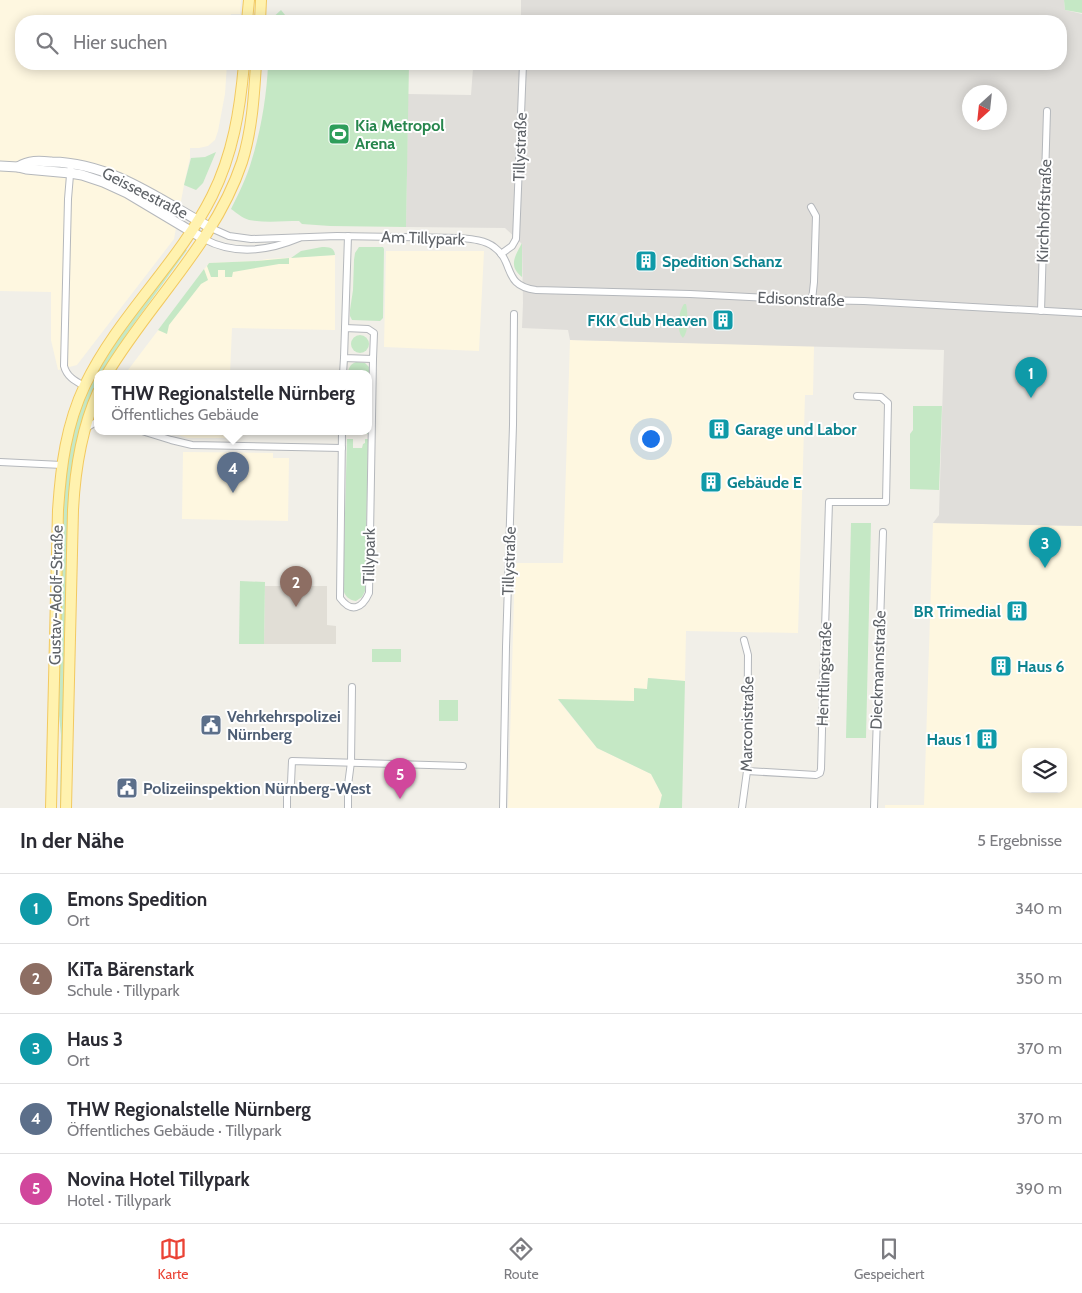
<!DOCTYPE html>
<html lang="de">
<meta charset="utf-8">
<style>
:root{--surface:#fff;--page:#f7f7f7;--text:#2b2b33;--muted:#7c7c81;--line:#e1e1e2;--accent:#ea4335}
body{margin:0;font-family:Cabin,sans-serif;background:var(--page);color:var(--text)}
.controls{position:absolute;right:15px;bottom:15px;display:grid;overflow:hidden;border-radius:10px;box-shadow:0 2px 12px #0003}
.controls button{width:45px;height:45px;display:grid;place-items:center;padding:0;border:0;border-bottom:1px solid var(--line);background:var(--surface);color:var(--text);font:25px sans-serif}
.compass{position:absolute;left:962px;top:85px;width:45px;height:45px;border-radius:50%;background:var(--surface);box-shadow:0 2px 12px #0003;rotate:207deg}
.you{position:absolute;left:650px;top:438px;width:18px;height:18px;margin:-12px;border:4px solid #fff;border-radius:50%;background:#1a73e8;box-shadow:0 0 0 8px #1a73e833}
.badge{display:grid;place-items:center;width:32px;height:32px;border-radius:50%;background:var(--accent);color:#fff;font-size:16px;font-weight:700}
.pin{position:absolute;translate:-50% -41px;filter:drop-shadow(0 1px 2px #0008)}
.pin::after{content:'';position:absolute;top:26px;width:18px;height:15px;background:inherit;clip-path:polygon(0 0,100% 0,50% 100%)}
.popup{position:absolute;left:94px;top:370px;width:278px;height:65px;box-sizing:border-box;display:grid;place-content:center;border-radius:10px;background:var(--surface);filter:drop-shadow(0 1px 4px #0005);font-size:16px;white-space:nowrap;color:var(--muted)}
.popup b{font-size:19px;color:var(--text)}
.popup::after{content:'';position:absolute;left:50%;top:100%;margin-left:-10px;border:10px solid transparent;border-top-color:var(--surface)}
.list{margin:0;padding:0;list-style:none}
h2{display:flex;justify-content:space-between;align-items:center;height:65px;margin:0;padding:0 20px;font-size:21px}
h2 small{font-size:16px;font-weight:400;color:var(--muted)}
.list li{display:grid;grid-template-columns:32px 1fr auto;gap:15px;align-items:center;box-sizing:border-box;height:70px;padding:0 20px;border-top:1px solid var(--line)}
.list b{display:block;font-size:19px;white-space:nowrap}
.list p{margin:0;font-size:16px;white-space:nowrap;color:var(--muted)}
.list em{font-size:16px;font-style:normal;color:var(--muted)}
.icon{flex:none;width:28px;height:28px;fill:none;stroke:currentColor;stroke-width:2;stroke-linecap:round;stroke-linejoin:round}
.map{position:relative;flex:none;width:1082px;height:808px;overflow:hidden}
.search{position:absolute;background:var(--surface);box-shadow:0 2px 12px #0003;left:15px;right:15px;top:15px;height:55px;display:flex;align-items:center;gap:12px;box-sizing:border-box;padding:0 18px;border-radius:20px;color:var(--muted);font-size:19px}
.sheet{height:415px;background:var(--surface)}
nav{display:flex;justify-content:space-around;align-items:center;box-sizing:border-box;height:70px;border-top:1px solid var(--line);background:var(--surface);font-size:14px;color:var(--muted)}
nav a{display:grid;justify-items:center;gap:2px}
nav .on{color:var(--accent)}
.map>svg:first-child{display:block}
.commercial{fill:#fef7e0;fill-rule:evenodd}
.industrial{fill:#e0deda;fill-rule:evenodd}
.education{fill:#e1ded6}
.green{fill:#c5e8c5}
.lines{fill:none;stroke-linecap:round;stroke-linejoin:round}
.minor-casing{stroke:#b5b8bc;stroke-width:8}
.tertiary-casing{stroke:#b5b8bc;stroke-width:11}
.primary-casing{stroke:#f2c960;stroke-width:12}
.minor{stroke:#fff;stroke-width:6}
.tertiary{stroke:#fff;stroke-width:9}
.primary{stroke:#fff2af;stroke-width:10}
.labels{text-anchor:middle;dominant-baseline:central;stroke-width:4;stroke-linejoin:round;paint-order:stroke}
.leisure-label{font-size:16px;font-weight:bold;fill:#27864d;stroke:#fff;text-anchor:start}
.street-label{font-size:16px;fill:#5f6368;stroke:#fff}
.culture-label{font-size:16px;font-weight:bold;fill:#0d838f;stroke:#fff;text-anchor:start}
.service-label{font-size:16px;font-weight:bold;fill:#4e5e75;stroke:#fff;text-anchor:start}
</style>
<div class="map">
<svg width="1082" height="808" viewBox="0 0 1082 808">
<rect width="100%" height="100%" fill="#f1efe8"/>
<g class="commercial">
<path d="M0,0H241L240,14H231L230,21H21V64H227L225,94L218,131L215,140L208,146L199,148H190V158L184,185L174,239L77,365L58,370L51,340V292L0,291Z"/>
<path d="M386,251H484L479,351L384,347Z"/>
<path d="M335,255V330L232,328L230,374H125L209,263L257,261L267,259Z"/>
<path d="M570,340L814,346L813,395H805L798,633L686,631L685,681L648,678L647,689L634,701L558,700L597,748L651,774L662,795L659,808H508L515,563H563Z"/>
<path d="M170,432H229L228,438H187Z"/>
<path d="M183,452L273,453V458H289L288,521L182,519Z"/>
<path d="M933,523L1082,526V808H885V805H924ZM1026,752H1063V789H1026Z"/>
</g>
<path class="industrial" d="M521,0H1064L1065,10L1082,14V526L933,523L939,515L944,350L570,340L568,330L522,328L523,303L522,244L505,228L406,227L408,94L471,95L473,68L512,69L513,64H1061V21H521ZM970,92H1000V122H970Z"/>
<path class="education" d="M265,586H327V625L336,626V644H264Z"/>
<g class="green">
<path d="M1064,0H1082V13L1065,10Z"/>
<path d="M281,10L290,21H270V20Z"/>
<path d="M268,64H409L406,227L330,226L302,224L299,221C283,221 265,223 249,220C242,218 237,213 231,209C239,193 247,177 252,159C261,130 267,94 268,64Z"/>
<path d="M216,152L203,183L196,190L184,185L191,158L205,157Z"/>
<path d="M522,243V277C508,266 515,256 522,243Z"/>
<path d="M322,247C329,247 334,247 335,255L291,258L301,251Z"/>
<path d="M359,247H383L384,249L383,318L380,321L352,320L350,316V310L353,290L354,260L355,253Z"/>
<path d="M185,249L187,250L128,332L103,374H98V383L94,391L78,437L62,806H60L61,735L59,715V671L63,523L66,464L70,443L83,400L98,369L116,341Z"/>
<path d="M289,258V264H279L233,272L232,277H225V270H218V277H211L207,266L209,263L257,261Z"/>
<path d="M204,269L208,280L201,284L169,325L167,334L158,330Z"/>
<path d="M684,304H686C688,314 689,331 683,338C676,331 678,313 684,304Z"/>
<circle cx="360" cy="344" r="9"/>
<path d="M356,362L365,363L369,367L370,372L369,434L347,433V432H368V374H348C348,369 350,364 356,362Z"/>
<path d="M913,406H942L939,490L910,489V434L913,430Z"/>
<path d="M347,439H353V448H362L363,444L365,443V439H368L365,591L362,597L356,601C349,600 344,596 343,588Z"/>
<path d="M851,523H871L866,738H846Z"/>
<path d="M240,581L265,582L264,644H239Z"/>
<rect x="372" y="649" width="29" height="13"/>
<path d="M648,678L685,681L682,808H659L662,795L651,774L597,748L558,699L634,701V688L647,689Z"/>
<rect x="439" y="700" width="19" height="21"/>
</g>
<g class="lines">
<g class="minor-casing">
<g id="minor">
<path d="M71,163L68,199L64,366C67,377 75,381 84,386"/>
<path d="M811,207L816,216L814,282L812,300"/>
<path d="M211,228L229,236L251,239L337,236L460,238C471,239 485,240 494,247C515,262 502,286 536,290L690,294L812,300L864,301L1082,313"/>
<path d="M204,239C234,255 268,251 299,238"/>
<path d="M501,254L512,246L516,239L523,64"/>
<path d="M1041,311L1047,111"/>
<path d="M345,328L368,329L374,333L373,359L344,358Z"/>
<path d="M345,328L348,236"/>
<path d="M343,374L344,358"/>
<path d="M86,428L98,421"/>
<path d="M145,432L171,440L192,445L342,448"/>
<path d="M342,432L340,598C351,613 362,609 369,593L373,359"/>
<path d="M0,462L62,465"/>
<path d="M747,771L816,775L820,773L821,769L823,692L829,502H886L888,403L881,397L857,396"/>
<path d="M287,808V791L291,783L292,761L463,766"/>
<path d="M348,808V785L351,762L352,687"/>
<path d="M503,808L506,647L513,425L514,314"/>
<path d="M742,808L747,771L748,655L744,640"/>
<path d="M874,808L883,532"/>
</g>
</g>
<g class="tertiary-casing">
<g id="tertiary">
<path d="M0,166L18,167L26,169L70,173L82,175L103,182L127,193L204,239"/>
<path d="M18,167C30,160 39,161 52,162C112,163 160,200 211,228"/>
</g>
</g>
<g class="primary-casing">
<g id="primary">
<path d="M247,21L249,0"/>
<path d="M260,21L261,0"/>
<path d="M107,374C150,302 215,243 242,162C252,130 254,97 256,64"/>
<path d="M51,808L58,510C61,466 66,425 85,385C118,316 178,264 212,196C233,154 240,110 244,64"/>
<path d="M66,808L73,510C75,469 81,430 98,392"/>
</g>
</g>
<use href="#minor" class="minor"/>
<use href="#tertiary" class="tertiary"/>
<use href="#primary" class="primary"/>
</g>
<defs>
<g id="stadium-square" transform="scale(1.125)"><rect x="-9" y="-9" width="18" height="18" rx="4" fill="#2e9e5b" stroke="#fff"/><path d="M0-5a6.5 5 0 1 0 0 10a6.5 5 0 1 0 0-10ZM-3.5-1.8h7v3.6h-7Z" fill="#fff"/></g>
<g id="building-square" transform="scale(1.125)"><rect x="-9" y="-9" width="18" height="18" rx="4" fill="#0f9aa8" stroke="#fff"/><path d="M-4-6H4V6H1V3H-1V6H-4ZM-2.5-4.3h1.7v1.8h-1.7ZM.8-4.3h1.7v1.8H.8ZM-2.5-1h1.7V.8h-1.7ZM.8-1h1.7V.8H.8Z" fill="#fff"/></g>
<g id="civic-square" transform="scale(1.125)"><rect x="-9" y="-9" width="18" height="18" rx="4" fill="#5c6f8a" stroke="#fff"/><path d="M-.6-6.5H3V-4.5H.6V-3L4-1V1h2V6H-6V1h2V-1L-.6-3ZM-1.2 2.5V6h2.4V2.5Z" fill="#fff"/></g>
</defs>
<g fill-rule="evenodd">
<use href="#stadium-square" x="339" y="134"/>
<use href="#building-square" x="646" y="261"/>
<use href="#building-square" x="723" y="320"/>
<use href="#building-square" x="719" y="429"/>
<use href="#building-square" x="711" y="482"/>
<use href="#building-square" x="1017" y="611"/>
<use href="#building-square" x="1001" y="666"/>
<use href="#civic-square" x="211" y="725"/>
<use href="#building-square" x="987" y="739"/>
<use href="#civic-square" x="127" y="788"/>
</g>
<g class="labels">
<g class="leisure-label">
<text x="355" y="125">Kia Metropol<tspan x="355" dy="18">Arena</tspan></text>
</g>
<g class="street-label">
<text transform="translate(520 147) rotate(-88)">Tillystraße</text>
<text transform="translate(145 193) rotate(27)">Geisseestraße</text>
<text transform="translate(1044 211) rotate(-88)">Kirchhoffstraße</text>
<text transform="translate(423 238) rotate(2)">Am Tillypark</text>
<text transform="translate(801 299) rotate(2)">Edisonstraße</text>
<text transform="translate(369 556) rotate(-89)">Tillypark</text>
<text transform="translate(509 561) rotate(-88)">Tillystraße</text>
<text transform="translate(56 595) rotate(-89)">Gustav-Adolf-Straße</text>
<text transform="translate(878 670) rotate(-88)">Dieckmannstraße</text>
<text transform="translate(824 674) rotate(-88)">Henftlingstraße</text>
<text transform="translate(747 724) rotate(-89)">Marconistraße</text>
</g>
<g class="culture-label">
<text x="662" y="261">Spedition Schanz</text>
<text x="707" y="320" text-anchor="end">FKK Club Heaven</text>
<text x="735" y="429">Garage und Labor</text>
<text x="727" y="482">Gebäude E</text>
<text x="1001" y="611" text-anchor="end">BR Trimedial</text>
<text x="1017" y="666">Haus 6</text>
<text x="971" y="739" text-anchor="end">Haus 1</text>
</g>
<g class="service-label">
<text x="227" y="716">Vehrkehrspolizei<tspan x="227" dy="18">Nürnberg</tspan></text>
<text x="143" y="788">Polizeiinspektion Nürnberg-West</text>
</g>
</g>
</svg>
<div class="controls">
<button><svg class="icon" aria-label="layers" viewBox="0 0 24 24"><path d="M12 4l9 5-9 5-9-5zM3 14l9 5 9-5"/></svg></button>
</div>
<svg class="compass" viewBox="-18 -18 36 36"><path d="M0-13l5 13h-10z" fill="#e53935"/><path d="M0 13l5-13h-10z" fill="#7c7c81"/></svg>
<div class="you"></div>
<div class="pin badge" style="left:1031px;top:398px;background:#0f9aa8">1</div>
<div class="pin badge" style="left:296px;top:607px;background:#8d6e63">2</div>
<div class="pin badge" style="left:1045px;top:568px;background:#0f9aa8">3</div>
<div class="pin badge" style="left:233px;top:493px;background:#5c6f8a">4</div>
<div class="popup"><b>THW Regionalstelle Nürnberg</b>Öffentliches Gebäude</div>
<div class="pin badge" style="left:400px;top:799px;background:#d1479c">5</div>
<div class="search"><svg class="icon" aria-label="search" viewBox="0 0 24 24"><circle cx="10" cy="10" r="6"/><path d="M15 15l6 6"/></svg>Hier suchen</div>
</div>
<section class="sheet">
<h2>In der Nähe<small>5 Ergebnisse</small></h2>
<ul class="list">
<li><span class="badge" style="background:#0f9aa8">1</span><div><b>Emons Spedition</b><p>Ort</p></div><em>340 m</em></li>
<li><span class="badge" style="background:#8d6e63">2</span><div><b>KiTa Bärenstark</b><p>Schule · Tillypark</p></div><em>350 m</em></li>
<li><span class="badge" style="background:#0f9aa8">3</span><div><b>Haus 3</b><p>Ort</p></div><em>370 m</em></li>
<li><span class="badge" style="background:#5c6f8a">4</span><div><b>THW Regionalstelle Nürnberg</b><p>Öffentliches Gebäude · Tillypark</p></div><em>370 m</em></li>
<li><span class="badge" style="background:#d1479c">5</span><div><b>Novina Hotel Tillypark</b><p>Hotel · Tillypark</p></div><em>390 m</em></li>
</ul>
</section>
<nav>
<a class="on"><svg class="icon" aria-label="map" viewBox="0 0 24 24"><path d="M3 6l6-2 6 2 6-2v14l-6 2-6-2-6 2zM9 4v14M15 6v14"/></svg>Karte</a>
<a><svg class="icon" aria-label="directions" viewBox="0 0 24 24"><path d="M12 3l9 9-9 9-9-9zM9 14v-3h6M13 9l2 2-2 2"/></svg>Route</a>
<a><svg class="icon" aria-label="saved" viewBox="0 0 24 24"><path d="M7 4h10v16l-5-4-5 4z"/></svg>Gespeichert</a>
</nav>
